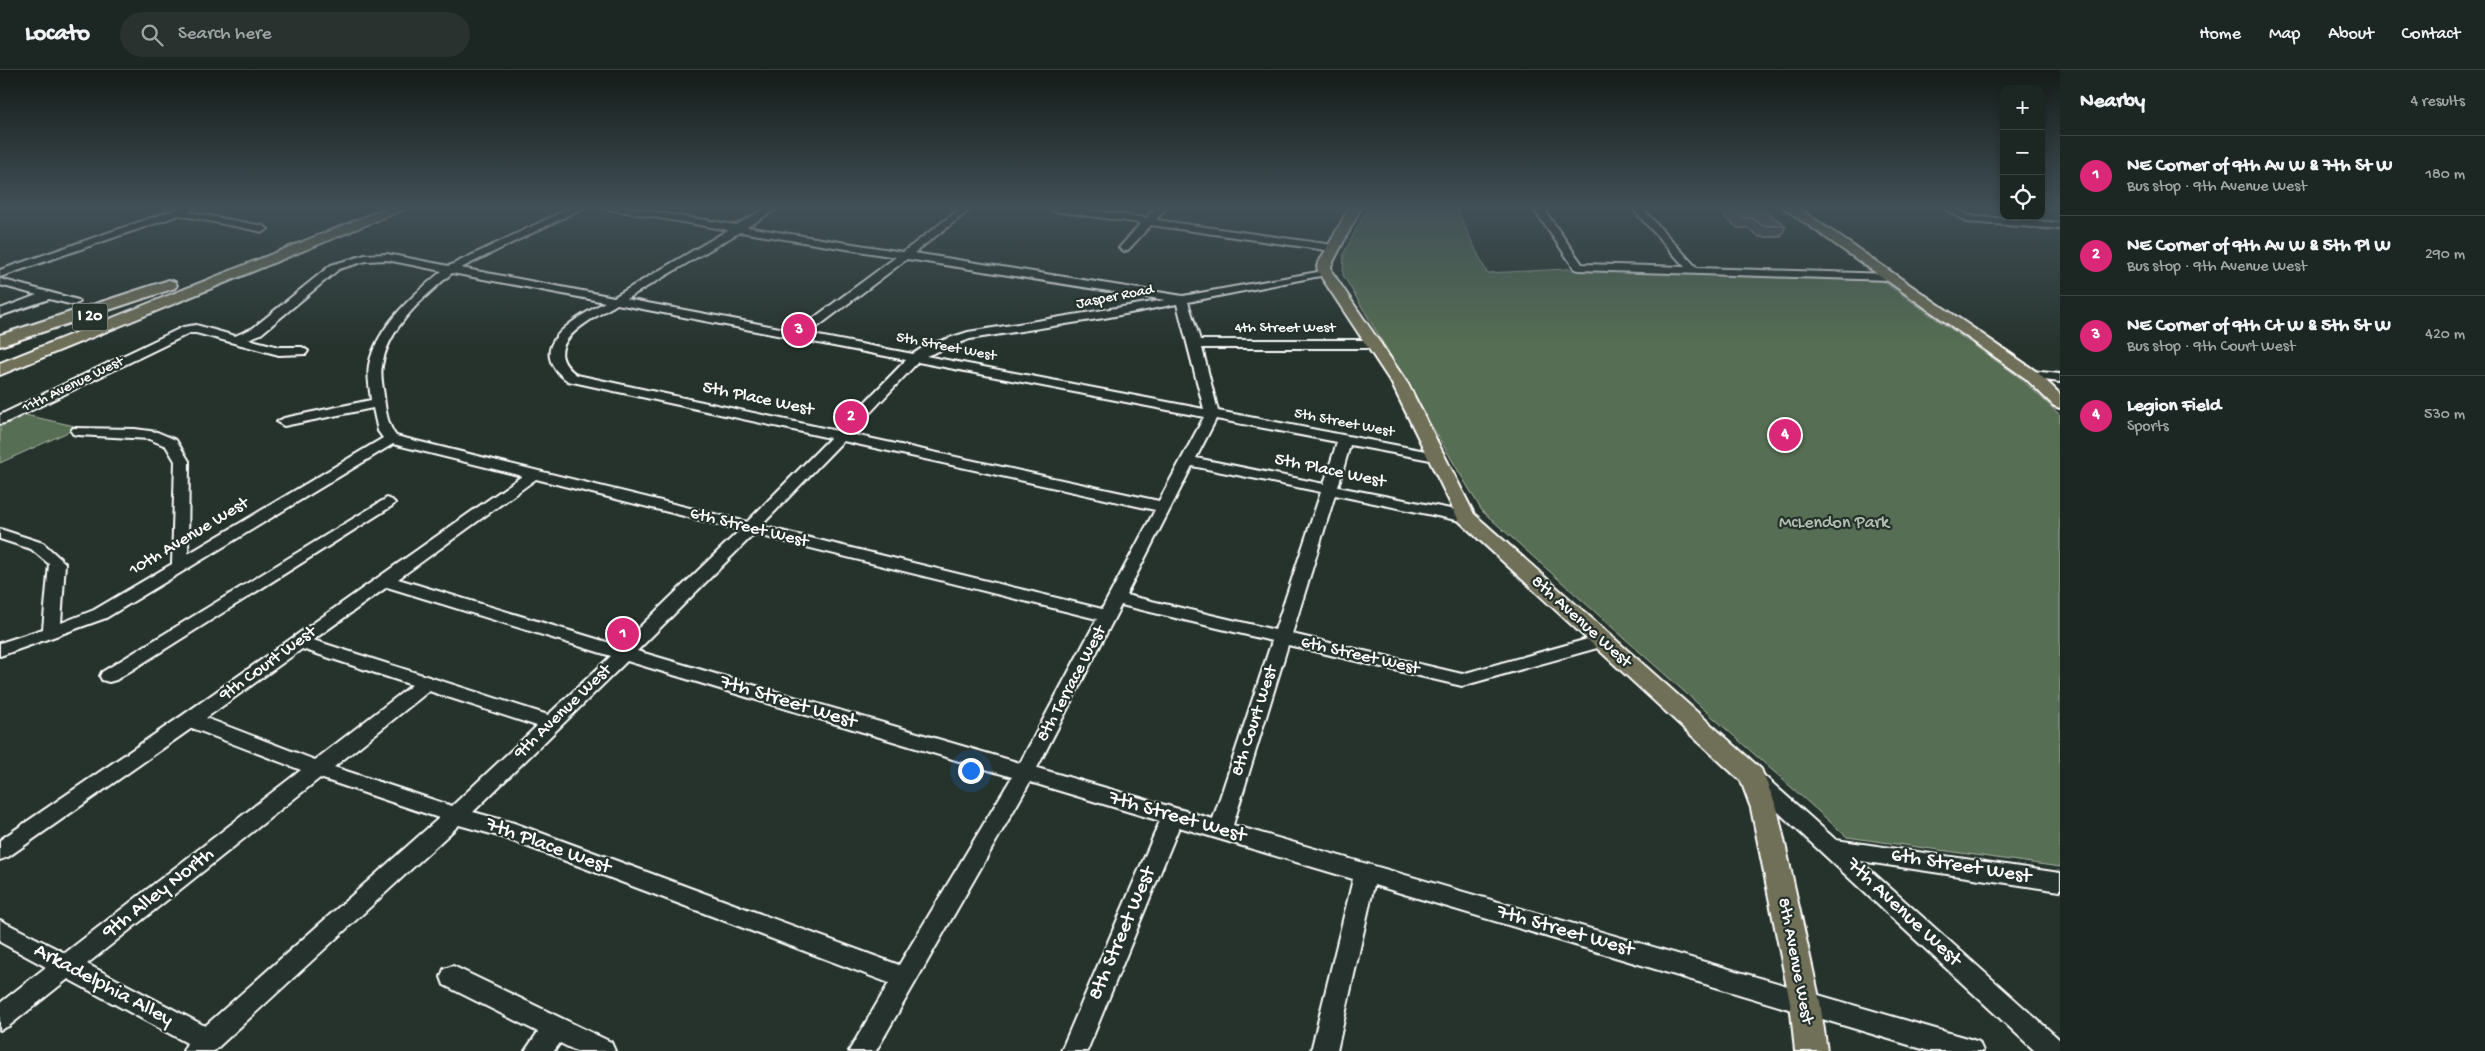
<!DOCTYPE html>
<meta charset="utf-8">
<style>
:root{--surface:#1c2622;--page:#29322f;--text:#f1f3f6;--muted:#a0a5a5;--line:#3a4340;--accent:#db2777}
body{margin:0;font-family:"Gochi Hand",sans-serif;background:var(--page);color:var(--text)}
.controls{position:absolute;right:15px;top:15px;display:grid;overflow:hidden;border-radius:10px;box-shadow:0 2px 8px #0003}
.controls button{width:45px;height:45px;display:grid;place-items:center;padding:0;border:0;border-bottom:1px solid var(--line);background:var(--surface);color:var(--text);font:25px sans-serif}
.you{position:absolute;left:970px;top:700px;width:18px;height:18px;margin:-12px;border:4px solid #fff;border-radius:50%;background:#1a73e8;box-shadow:0 0 0 8px #1a73e833}
.badge{display:grid;place-items:center;width:32px;height:32px;border-radius:50%;background:var(--accent);color:#fff;font-size:16px;font-weight:700}
.pin{position:absolute;translate:-50% -50%;border:2px solid #fff;box-shadow:0 1px 5px #0006}
.list{margin:0;padding:0;list-style:none}
h2{display:flex;justify-content:space-between;align-items:center;height:65px;margin:0;padding:0 20px;font-size:21px}
h2 small{font-size:16px;font-weight:400;color:var(--muted)}
.list li{display:grid;grid-template-columns:32px 1fr auto;gap:15px;align-items:center;box-sizing:border-box;height:80px;padding:0 20px;border-top:1px solid var(--line)}
.list b{display:block;font-size:19px;white-space:nowrap}
.list p{margin:0;font-size:16px;white-space:nowrap;color:var(--muted)}
.list em{font-size:16px;font-style:normal;color:var(--muted)}
.icon{flex:none;width:28px;height:28px;fill:none;stroke:currentColor;stroke-width:2;stroke-linecap:round;stroke-linejoin:round}
.map{position:relative;flex:none;width:2060px;height:981px;overflow:hidden}
header{display:flex;align-items:center;gap:30px;box-sizing:border-box;height:70px;padding:0 25px;background:var(--surface);border-bottom:1px solid var(--line)}
header strong{font-size:24px}
nav{display:flex;gap:28px;margin-inline-start:auto;font-size:18px}
.search{width:350px;height:45px;background:var(--page);display:flex;align-items:center;gap:12px;box-sizing:border-box;padding:0 18px;border-radius:28px;color:var(--muted);font-size:19px}
main{display:flex}
aside{flex:1;background:var(--surface)}
.map>svg:first-child{display:block}
.green{fill:#576e52;stroke:#abb6a8}
.lines{fill:none;stroke-linecap:round;stroke-linejoin:round}
.minor-casing{stroke:#fff;stroke-width:4}
.major-casing{stroke:#fff;stroke-width:4}
.highway-casing{stroke:#fff;stroke-width:4}
.minor{fill:#26332d;fill-rule:evenodd}
.major{fill:#706f59;fill-rule:evenodd}
.highway{fill:#706f59;fill-rule:evenodd}
.wall{fill:#555058;stroke:#fff}
.building{fill:#635d66;stroke:#fff}
.labels{text-anchor:middle;dominant-baseline:central;stroke-width:4.5;stroke-linejoin:round;paint-order:stroke}
.far-street-label{font-size:15px;fill:#fff;stroke:#26332d}
.shield{fill:#26332d;stroke:#bec2c0;stroke-width:1}
.shield-label{font-size:16px;font-weight:bold;fill:#fff}
.street-label{font-size:18px;fill:#fff;stroke:#26332d}
.park-label{font-size:18px;fill:#b3beb1;stroke:#26332d}
.near-street-label{font-size:21px;fill:#fff;stroke:#26332d}
</style>
<header>
<strong>Locato</strong>
<div class="search"><svg class="icon" aria-label="search" viewBox="0 0 24 24"><circle cx="10" cy="10" r="6"/><path d="M15 15l6 6"/></svg>Search here</div>
<nav><a>Home</a><a>Map</a><a>About</a><a>Contact</a></nav>
</header>
<main>
<div class="map">
<svg width="2060" height="981" viewBox="0 0 2060 981">
<rect width="100%" height="100%" fill="#26332d"/>
<filter id="ink" filterUnits="userSpaceOnUse"><feTurbulence type="fractalNoise" baseFrequency=".02" numOctaves="2"/><feDisplacementMap in="SourceGraphic" scale="10" xChannelSelector="R" yChannelSelector="G"/><feConvolveMatrix kernelMatrix="1 2 1 2 8 2 1 2 1" color-interpolation-filters="sRGB"/></filter>
<g filter="url(#ink)">
<g class="green">
<path d="M1367,138H1456L1487,203L1567,199L1881,210L2019,307L2060,345V797L1847,767L1482,441L1343,205L1344,183Z"/>
<path d="M21,344L79,357L0,393V354Z"/>
</g>
<g class="lines">
<g class="minor-casing">
<g id="minor">
<path d="M180,138H195L189,142L263,156L268,159L263,162L179,145L0,207V200Z"/>
<path d="M570,138H583L461,198L614,227L728,160L603,138H628L736,155L766,138H778L747,157L903,182L961,138H972L914,183L1183,226L1329,200V204L1325,205L1188,232L1200,270H1375L1381,274L1375,278H1202L1218,341L1441,384L1443,387L1436,391L1350,375L1338,417L1466,442L1474,447L1466,452L1335,425L1292,564L1462,604L1602,565L1608,567L1611,571L1608,575L1462,616L1288,575L1233,755L1970,969L1979,972L1983,981H1929L1374,815L1337,981H1311L1353,809L1179,757L1087,981H1061L1160,751L1030,712L876,981H849L889,913L502,767L459,755L214,981H183L187,973L68,909L9,956L0,960V933L46,897L0,872V850L65,883L301,700L192,658L8,787L0,790V770L183,645L522,406L393,374L106,548L0,586V573L43,559L49,494L31,479L0,469V459L43,473L65,493L61,553L94,540L172,494L175,391L166,376L149,369L78,365L73,364L71,361L73,358L135,359L157,362L176,370L189,391L188,484L383,368L378,361L373,338L284,356L277,352L284,348L371,330C370,320 367,306 369,295C377,256 413,225 442,201L387,190L366,191L339,199L261,264L248,269L279,277H302L308,281L306,284L279,285L196,263H190L5,353L0,354V345L183,257L196,255L235,266L253,258L331,195L365,185L387,184L449,196ZM740,162L896,187L796,261L626,229ZM907,189L1165,230L968,262L925,276L913,284L808,264ZM452,203L605,232C575,249 521,277 568,311L830,368L747,452L396,366C388,356 385,339 384,326C383,317 380,305 382,296C388,257 424,227 452,203ZM617,234L906,290L837,361L577,305C535,275 593,249 617,234ZM1177,234L1204,339L926,286L970,269L1104,248ZM918,292L1204,347L1159,431L850,364ZM1216,349L1337,372L1324,414L1196,388ZM843,371L1155,440L1102,539L761,456ZM1192,396L1321,422L1275,560L1126,525ZM536,409L740,460L620,576L398,509ZM754,464L1097,549L1020,693L637,581ZM387,517L611,586L548,645L313,570ZM1121,535L1272,571L1213,749L1037,698ZM302,579L412,615L315,690L206,648ZM627,591L1012,707L899,895L514,753L473,742ZM429,621L537,656L452,736L334,697ZM320,708L439,748L205,956L87,894Z"/>
<path d="M1049,138H1076L1146,148L1155,138H1166L1156,150L1333,175L1338,178L1333,181L1151,155L1128,180L1124,181L1119,178L1141,153L1054,141Z"/>
<path d="M1533,138H1543L1582,194L1685,197L1632,138H1642L1697,198L1890,204L1895,207L1890,210L1579,200L1575,199Z"/>
<path d="M1944,138H1956L1969,146L2060,153V159L1967,152Z"/>
<path d="M0,209L78,230L80,232L74,235L49,229L0,246V239L37,225L0,215Z"/>
<path d="M2031,301L2060,304V312L2027,308L2025,305Z"/>
<path d="M387,428L392,430L395,433L392,436L116,610L109,612L102,610L100,606L102,602Z"/>
<path d="M1755,701L1762,704L1836,770L2060,803V821L1860,791L2060,970V981H2035L1748,714L1745,709L1748,704Z"/>
<path d="M453,896L611,972L615,981H576L560,973L554,981H525L538,962L444,915L441,907L444,899Z"/>
</g>
</g>
<g class="major-casing">
<g id="major">
<path d="M1349,138H1361L1331,196L1332,202L1408,314L1474,444L1761,699L1777,738L1820,932L1827,981H1795L1790,932L1751,738L1741,711L1459,451L1392,314L1318,202L1317,196Z"/>
<path d="M1784,138H1798L2037,302L2060,324V338L2054,336L2025,308Z"/>
</g>
</g>
<g class="highway-casing">
<g id="highway">
<path d="M387,138H407L0,305V293Z"/>
<path d="M169,210L175,212L177,215L175,218L0,276V265Z"/>
</g>
</g>
<use href="#minor" class="minor"/>
<use href="#major" class="major"/>
<use href="#highway" class="highway"/>
</g>
<path class="wall" d="M1728,138H1761L1786,156L1781,167H1759L1748,158H1738L1725,148Z"/>
<path class="building" d="M1730,138H1761L1786,156H1763L1752,148H1743Z"/>
</g>
<linearGradient id="sky" x2="0" y2="1"><stop stop-color="#151c19"/><stop offset="0.5" stop-color="#415057"/><stop offset="1" stop-color="#415057" stop-opacity="0"/></linearGradient>
<rect width="2060" height="276" fill="url(#sky)"/>
<g class="labels">
<g class="far-street-label">
<text transform="translate(1115 227) rotate(-11)">Jasper Road</text>
<text x="1285" y="258">4th Street West</text>
<text transform="translate(946 277) rotate(11)">5th Street West</text>
<text transform="translate(73 315) rotate(-26)">11th Avenue West</text>
<text transform="translate(1344 353) rotate(11)">5th Street West</text>
</g>
<rect class="shield" x="72.5" y="233.5" width="35" height="27" rx="4"/>
<g class="shield-label">
<text x="90" y="247">I 20</text>
</g>
<g class="street-label">
<text transform="translate(758 329) rotate(12)">5th Place West</text>
<text transform="translate(1330 401) rotate(12)">5th Place West</text>
<text transform="translate(749 458) rotate(14)">6th Street West</text>
<text transform="translate(189 467) rotate(-31)">10th Avenue West</text>
<text transform="translate(1581 552) rotate(42)">8th Avenue West</text>
<text transform="translate(1360 586) rotate(13)">6th Street West</text>
<text transform="translate(268 594) rotate(-36)">9th Court West</text>
<text transform="translate(1072 614) rotate(-62)">8th Terrace West</text>
<text transform="translate(563 642) rotate(-44)">9th Avenue West</text>
<text transform="translate(1255 651) rotate(-72)">8th Court West</text>
<text transform="translate(1795 891) rotate(79)">8th Avenue West</text>
</g>
<g class="park-label">
<text x="1834" y="453">McLendon Park</text>
</g>
<g class="near-street-label">
<text transform="translate(788 633) rotate(17)">7th Street West</text>
<text transform="translate(1177 748) rotate(16)">7th Street West</text>
<text transform="translate(548 777) rotate(20)">7th Place West</text>
<text transform="translate(1961 797) rotate(9)">6th Street West</text>
<text transform="translate(159 824) rotate(-38)">9th Alley North</text>
<text transform="translate(1903 843) rotate(43)">7th Avenue West</text>
<text transform="translate(1565 862) rotate(16)">7th Street West</text>
<text transform="translate(1123 864) rotate(-67)">8th Street West</text>
<text transform="translate(103 916) rotate(28)">Arkadelphia Alley</text>
</g>
</g>
</svg>
<div class="controls">
<button>+</button>
<button>−</button>
<button><svg class="icon" aria-label="locate" viewBox="0 0 24 24"><circle cx="12" cy="12" r="6"/><path d="M12 2v4M12 18v4M2 12h4M18 12h4"/></svg></button>
</div>
<div class="you"></div>
<div class="pin badge" style="left:623px;top:564px">1</div>
<div class="pin badge" style="left:851px;top:347px">2</div>
<div class="pin badge" style="left:799px;top:260px">3</div>
<div class="pin badge" style="left:1785px;top:365px">4</div>
</div>
<aside>
<h2>Nearby<small>4 results</small></h2>
<ul class="list">
<li><span class="badge">1</span><div><b>NE Corner of 9th Av W &amp; 7th St W</b><p>Bus stop · 9th Avenue West</p></div><em>180 m</em></li>
<li><span class="badge">2</span><div><b>NE Corner of 9th Av W &amp; 5th Pl W</b><p>Bus stop · 9th Avenue West</p></div><em>290 m</em></li>
<li><span class="badge">3</span><div><b>NE Corner of 9th Ct W &amp; 5th St W</b><p>Bus stop · 9th Court West</p></div><em>420 m</em></li>
<li><span class="badge">4</span><div><b>Legion Field</b><p>Sports</p></div><em>530 m</em></li>
</ul>
</aside>
</main>
